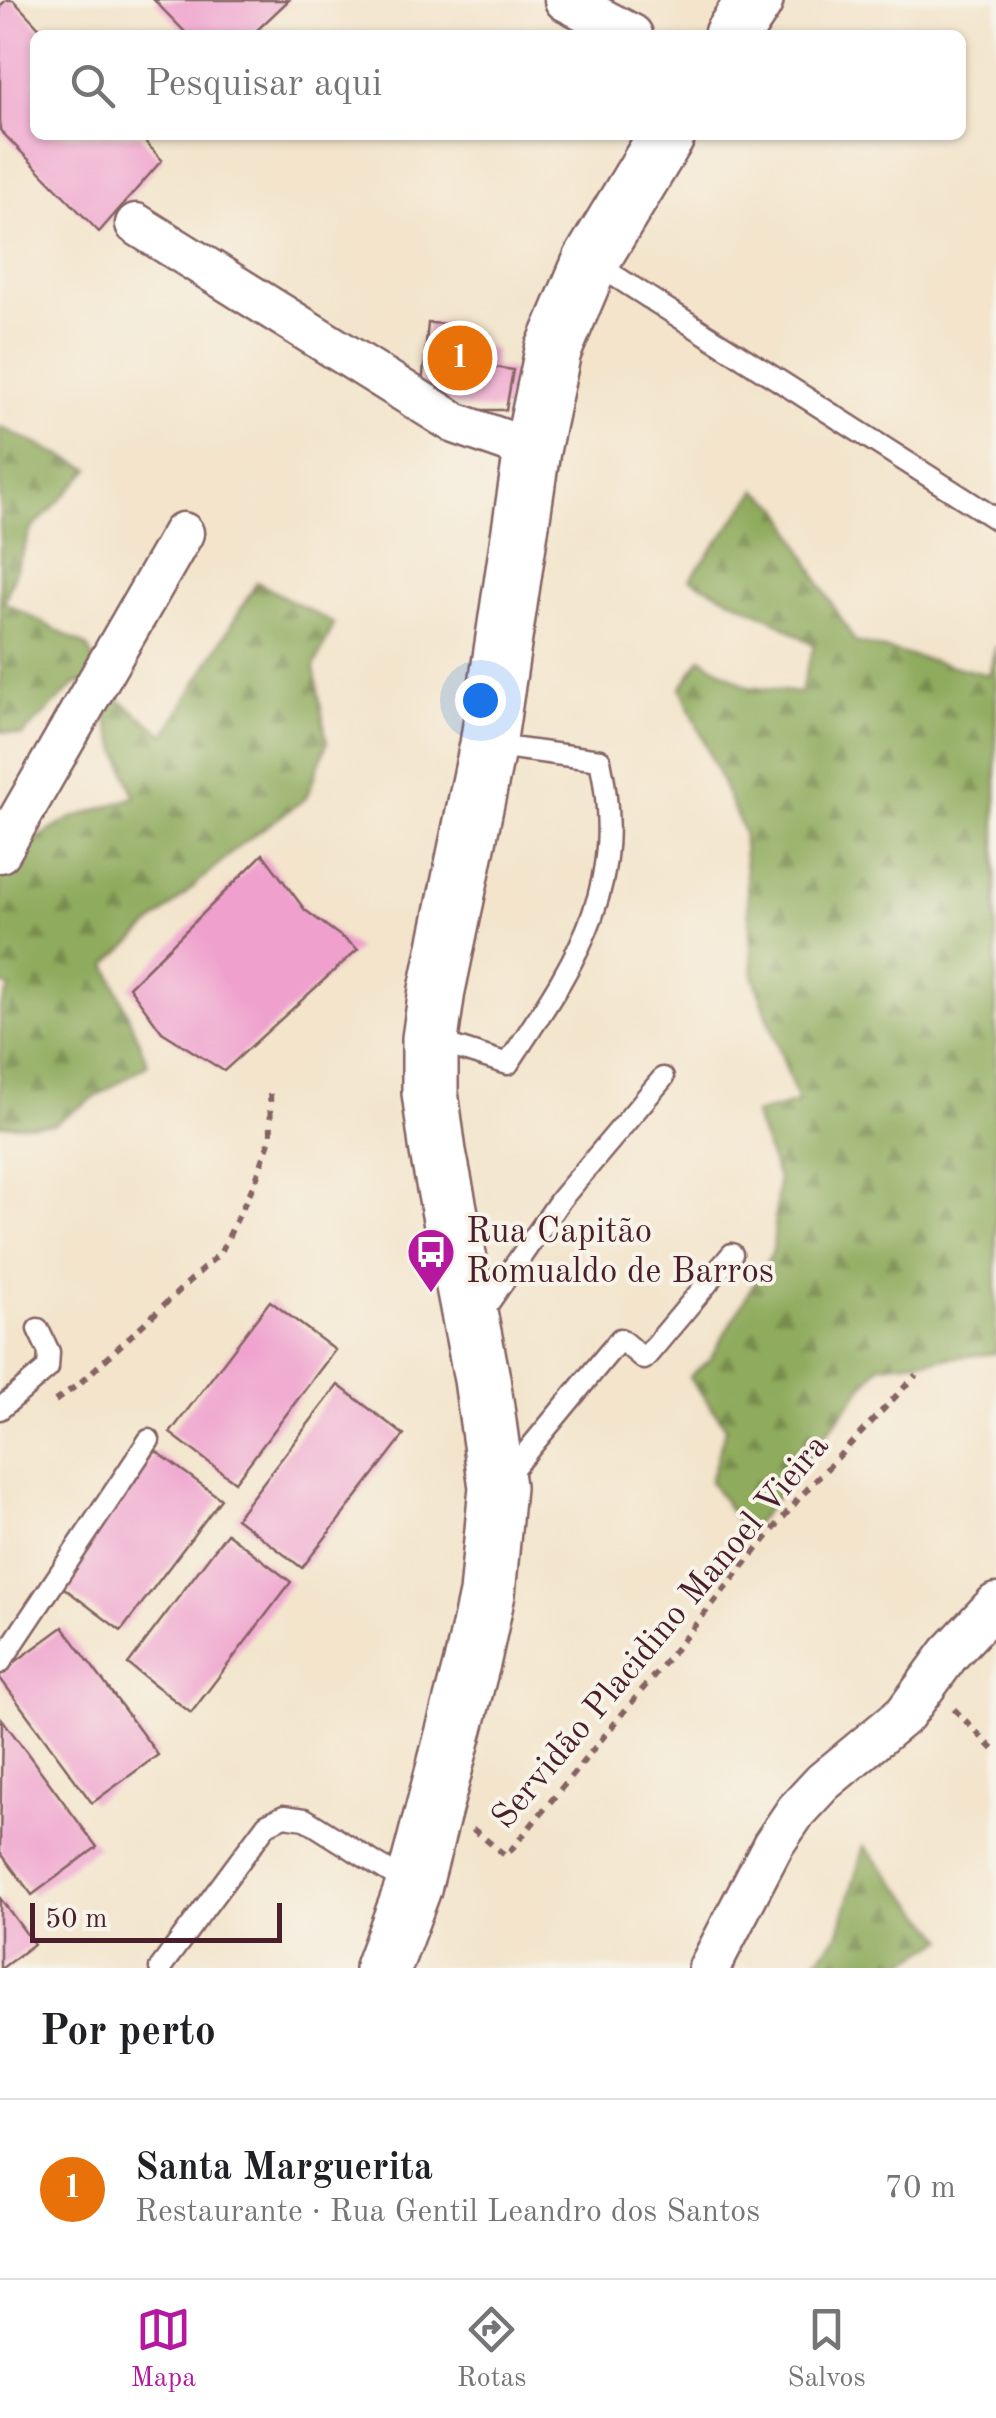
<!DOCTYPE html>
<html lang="pt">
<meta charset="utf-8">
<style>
:root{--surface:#fff;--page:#f6f6f6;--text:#202124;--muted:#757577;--line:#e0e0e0;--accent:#b5179e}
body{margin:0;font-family:"Old Standard TT",serif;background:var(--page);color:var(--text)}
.scale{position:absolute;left:30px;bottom:25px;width:252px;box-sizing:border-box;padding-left:10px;border:5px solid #4a1f2b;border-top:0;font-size:28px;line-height:35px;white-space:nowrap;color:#4a1f2b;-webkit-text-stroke:8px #f7f3e8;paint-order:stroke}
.you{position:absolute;left:480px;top:700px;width:35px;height:35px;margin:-25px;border:8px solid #fff;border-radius:50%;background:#1a73e8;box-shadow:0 0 0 15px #1a73e833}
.badge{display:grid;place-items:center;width:65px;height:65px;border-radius:50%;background:var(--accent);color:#fff;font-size:32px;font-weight:700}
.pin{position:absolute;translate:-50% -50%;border:5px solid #fff;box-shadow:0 2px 10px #0006}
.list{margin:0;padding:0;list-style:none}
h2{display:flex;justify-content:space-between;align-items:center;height:130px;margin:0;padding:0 40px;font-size:42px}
h2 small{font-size:32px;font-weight:400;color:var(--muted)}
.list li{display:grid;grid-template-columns:65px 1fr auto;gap:30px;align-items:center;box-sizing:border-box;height:180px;padding:0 40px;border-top:2px solid var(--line)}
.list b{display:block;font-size:38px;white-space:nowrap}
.list p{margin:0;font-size:32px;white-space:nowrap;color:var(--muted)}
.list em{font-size:32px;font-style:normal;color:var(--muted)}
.icon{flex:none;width:55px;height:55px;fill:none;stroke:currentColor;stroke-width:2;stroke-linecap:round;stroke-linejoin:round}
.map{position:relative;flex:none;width:996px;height:1968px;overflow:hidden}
.search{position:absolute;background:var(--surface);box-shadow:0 2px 8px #0004;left:30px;right:30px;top:30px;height:110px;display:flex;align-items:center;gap:25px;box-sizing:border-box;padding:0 35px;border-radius:15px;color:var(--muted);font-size:38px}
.sheet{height:310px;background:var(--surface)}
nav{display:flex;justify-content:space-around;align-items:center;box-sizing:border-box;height:140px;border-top:2px solid var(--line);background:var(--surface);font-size:28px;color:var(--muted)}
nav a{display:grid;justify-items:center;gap:5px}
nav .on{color:var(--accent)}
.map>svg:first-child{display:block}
.forest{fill:url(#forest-firs);stroke:#6c6544;stroke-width:2.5}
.building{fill:#efa0cd}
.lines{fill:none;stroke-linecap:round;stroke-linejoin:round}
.service-casing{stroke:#856463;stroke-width:25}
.minor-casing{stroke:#856463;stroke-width:45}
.primary-casing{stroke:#856463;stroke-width:60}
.path{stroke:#856463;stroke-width:6;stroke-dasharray:8 8;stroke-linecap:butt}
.service{stroke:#fff;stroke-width:20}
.minor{stroke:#fff;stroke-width:40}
.primary{stroke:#fff;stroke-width:55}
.labels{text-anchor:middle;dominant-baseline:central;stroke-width:8;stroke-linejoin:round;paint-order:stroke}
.poi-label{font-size:35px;fill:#4a1f2b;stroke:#f7f3e8;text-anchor:start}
.street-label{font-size:35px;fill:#4a1f2b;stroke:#f7f3e8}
</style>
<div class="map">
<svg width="996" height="1968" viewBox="0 0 996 1968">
<defs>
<pattern id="forest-firs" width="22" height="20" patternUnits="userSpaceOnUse" patternTransform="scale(2.5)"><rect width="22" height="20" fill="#8fab5d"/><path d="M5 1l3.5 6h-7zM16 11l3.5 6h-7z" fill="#778b4d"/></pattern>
</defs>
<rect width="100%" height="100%" fill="#f7f3e8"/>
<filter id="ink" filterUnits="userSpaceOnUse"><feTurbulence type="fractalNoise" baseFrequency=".01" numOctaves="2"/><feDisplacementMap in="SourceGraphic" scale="20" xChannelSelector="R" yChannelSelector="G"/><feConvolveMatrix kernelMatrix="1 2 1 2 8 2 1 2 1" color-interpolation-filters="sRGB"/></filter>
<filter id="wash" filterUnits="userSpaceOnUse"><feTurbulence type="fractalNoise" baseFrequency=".0048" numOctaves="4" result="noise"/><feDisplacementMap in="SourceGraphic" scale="40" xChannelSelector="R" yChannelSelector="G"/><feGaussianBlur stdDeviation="2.25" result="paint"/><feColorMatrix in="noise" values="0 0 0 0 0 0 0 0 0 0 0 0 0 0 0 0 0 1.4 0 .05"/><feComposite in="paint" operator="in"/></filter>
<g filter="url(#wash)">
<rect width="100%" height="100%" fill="#f3e4cb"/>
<g class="forest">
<path d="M0,427L90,469L31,530L4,602L88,647L106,690L165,735L257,582L334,624L314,667L327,743L306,798L239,846L107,964L148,1064L53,1124L0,1125V1007L10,988L0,983V861L70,819L135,797L94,684L76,683L22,736L0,731Z"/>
<path d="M757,490L781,508L820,584L855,642L989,675L996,646V1353L880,1365L747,1535L710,1481L726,1427L689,1377L710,1359L773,1251L778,1179L754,1114L798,1102L753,975L743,831L681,688L701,658L748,687L800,693L814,645L770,618L690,579Z"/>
<path d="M864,1846L945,1939L894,1968H810L838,1935Z"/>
</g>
<g id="blocks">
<g class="building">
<path d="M6,0H13L46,35H35V135H139L162,160L99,232L0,130V6Z"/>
<path d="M154,0H289L252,35H188Z"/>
<path d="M428,323L448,324L444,339L495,349L494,367L513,370L506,410H476L421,396Z"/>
<path d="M263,854L305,910L358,949L224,1071L162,1032L129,987Z"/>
<path d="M270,1301L335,1350L235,1482L170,1433Z"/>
<path d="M338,1385L404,1435L302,1568L236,1518Z"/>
<path d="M156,1451L221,1499L121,1631L56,1582Z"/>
<path d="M227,1533L291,1582L191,1713L128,1664Z"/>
<path d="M63,1627L158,1755L92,1803L0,1678V1673Z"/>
<path d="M2,1719L97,1847L32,1895L0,1852Z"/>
<path d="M0,1898L34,1944L2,1968H0Z"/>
</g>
</g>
</g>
<g filter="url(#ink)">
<use href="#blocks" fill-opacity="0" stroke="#856463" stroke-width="2.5"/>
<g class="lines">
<g class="service-casing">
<g id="service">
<path d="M593,262L996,519"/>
<path d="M432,1040L508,1064C576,960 628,890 600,760L489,745"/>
<path d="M478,1318L561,1199L663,1078"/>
<path d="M0,1409L48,1368L49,1352L38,1329"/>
<path d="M506,1477L620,1339L644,1359L732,1254"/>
<path d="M0,1663L149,1440"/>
<path d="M160,1968L267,1824L284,1816L305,1819L410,1885"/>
</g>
</g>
<g class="minor-casing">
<g id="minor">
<path d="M565,0L632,35"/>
<path d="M136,224L455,423L532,450"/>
<path d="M0,852L183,533"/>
<path d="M709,1968L773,1845L796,1811L823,1782L905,1714L949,1654L996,1604"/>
</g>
</g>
<g class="primary-casing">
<g id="primary">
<path d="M732,35L755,0"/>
<path d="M383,1968L413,1888L473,1659L487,1594L497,1487L482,1379L438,1152L430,1092V1039L437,990L488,745L532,450L553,351L591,261L667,135"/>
</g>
</g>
<g class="path">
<path d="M55,1401L79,1384L221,1252L256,1180L271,1136L270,1090"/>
<path d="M954,1709L996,1752"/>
<path d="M473,1829L506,1856L800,1497L916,1375"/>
</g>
<use href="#service" class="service"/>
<use href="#minor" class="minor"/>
<use href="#primary" class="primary"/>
</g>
</g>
<defs>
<g id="bus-pin" transform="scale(2.5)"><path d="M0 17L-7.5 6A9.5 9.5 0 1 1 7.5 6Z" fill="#b5179e" stroke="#f7f3e8"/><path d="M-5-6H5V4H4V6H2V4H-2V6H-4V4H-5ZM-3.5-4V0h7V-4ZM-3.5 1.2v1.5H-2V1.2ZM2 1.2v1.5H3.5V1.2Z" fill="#fff"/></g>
</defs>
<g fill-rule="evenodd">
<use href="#bus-pin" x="431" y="1252"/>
</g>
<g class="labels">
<g class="poi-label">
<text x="466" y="1232">Rua Capitão<tspan x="466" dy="40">Romualdo de Barros</tspan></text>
</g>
<g class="street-label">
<text transform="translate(661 1632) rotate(-50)">Servidão Placidino Manoel Vieira</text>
</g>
</g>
</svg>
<div class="scale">50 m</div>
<div class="you"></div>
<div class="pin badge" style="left:460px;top:358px;background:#e8710a">1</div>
<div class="search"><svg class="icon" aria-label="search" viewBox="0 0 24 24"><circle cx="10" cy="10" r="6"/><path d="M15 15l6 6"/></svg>Pesquisar aqui</div>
</div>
<section class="sheet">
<h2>Por perto<small></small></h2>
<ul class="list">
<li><span class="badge" style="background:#e8710a">1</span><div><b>Santa Marguerita</b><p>Restaurante · Rua Gentil Leandro dos Santos</p></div><em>70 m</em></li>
</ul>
</section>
<nav>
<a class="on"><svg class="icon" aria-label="map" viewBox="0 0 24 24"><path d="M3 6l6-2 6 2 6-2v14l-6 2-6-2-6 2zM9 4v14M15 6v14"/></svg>Mapa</a>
<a><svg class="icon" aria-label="directions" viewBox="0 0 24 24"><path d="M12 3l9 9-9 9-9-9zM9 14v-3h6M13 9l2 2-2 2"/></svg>Rotas</a>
<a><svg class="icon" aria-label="saved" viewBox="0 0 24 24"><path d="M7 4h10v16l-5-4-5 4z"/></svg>Salvos</a>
</nav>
